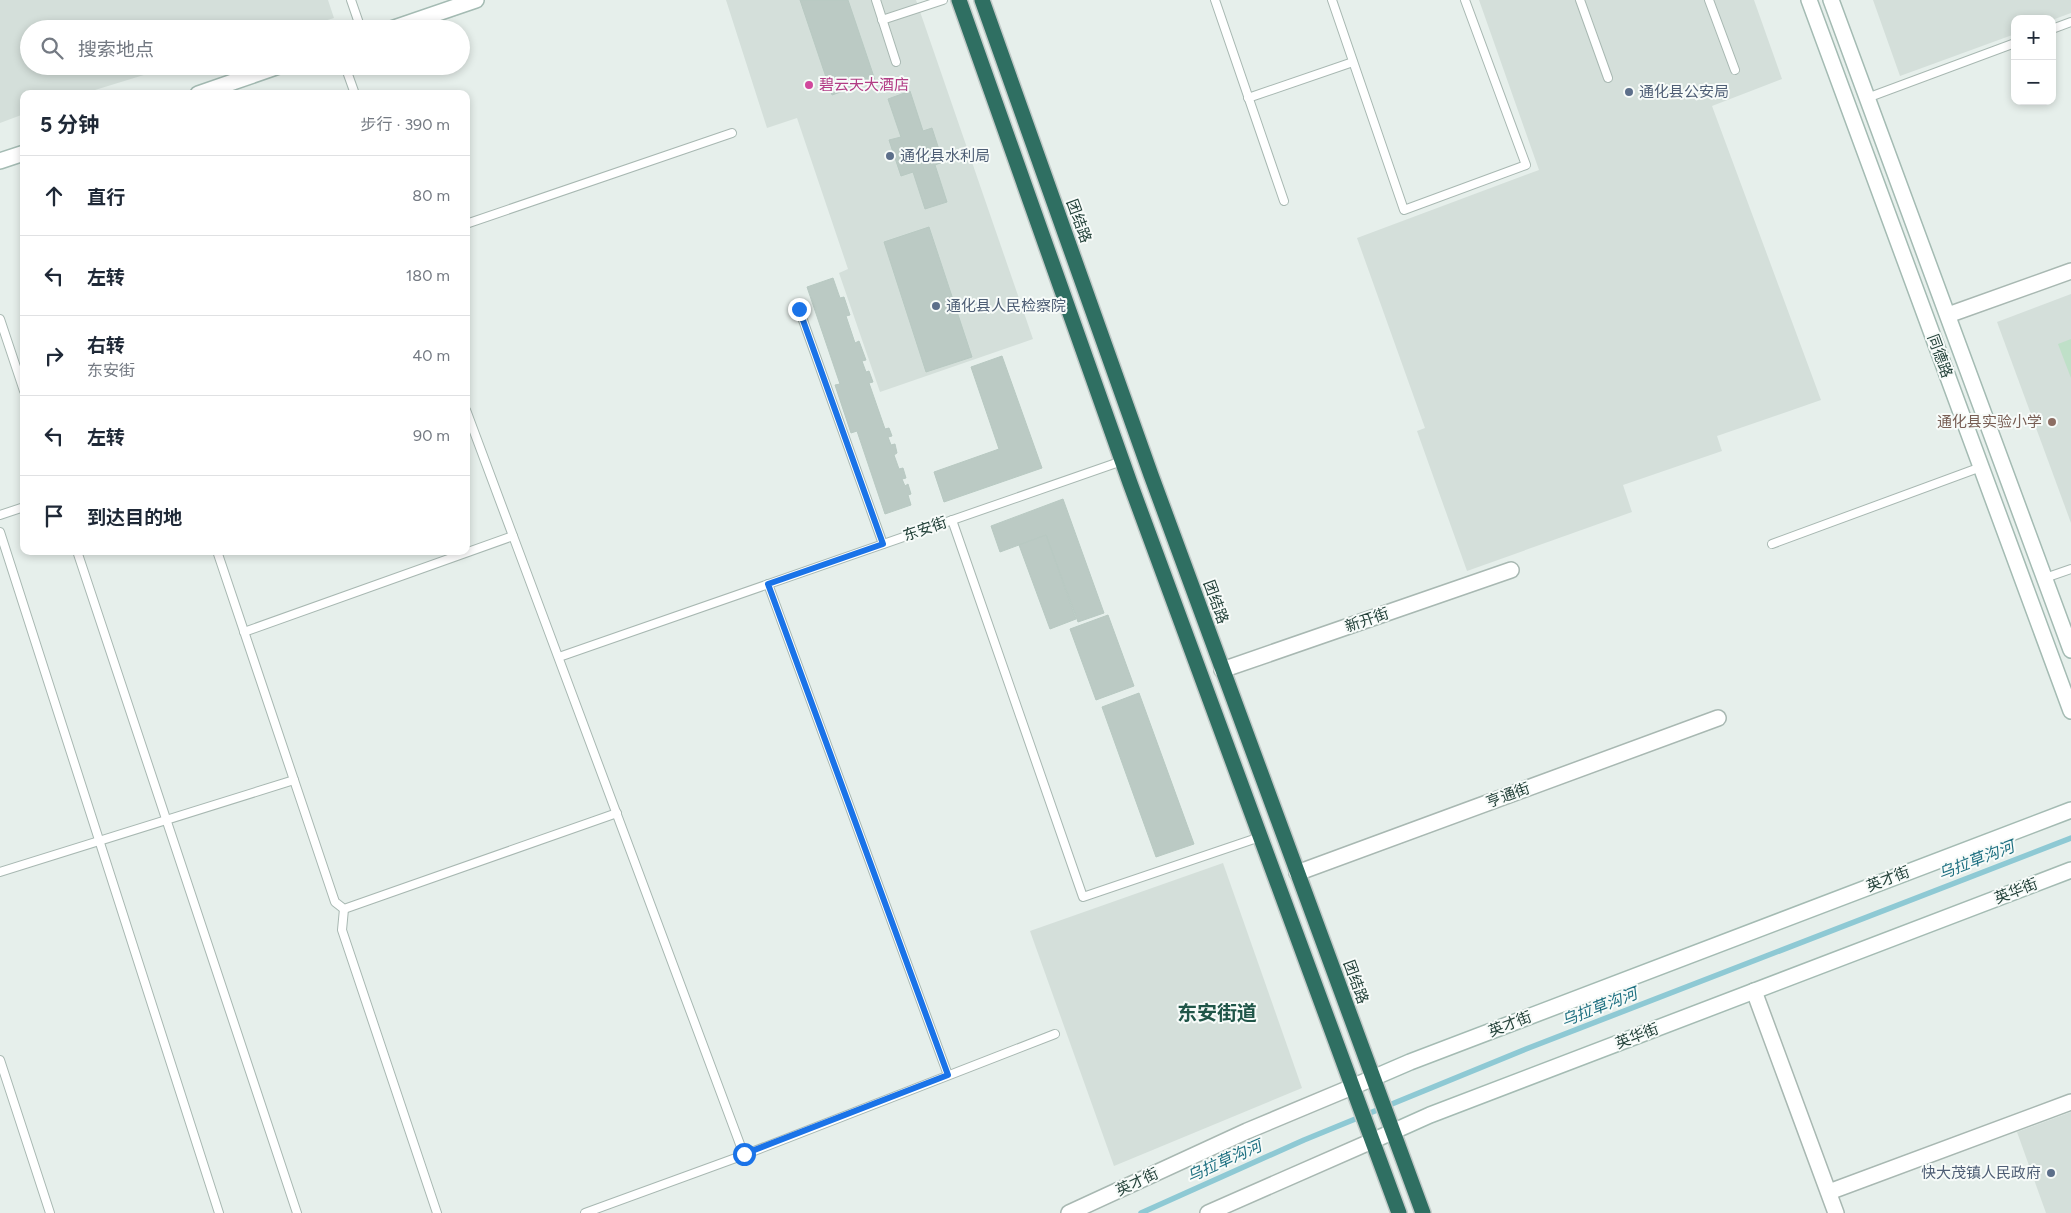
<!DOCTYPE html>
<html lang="zh">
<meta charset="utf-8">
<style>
:root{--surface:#fff;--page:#f2f2f3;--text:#1f2937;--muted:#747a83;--line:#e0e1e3}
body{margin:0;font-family:Figtree,"Noto Sans SC",sans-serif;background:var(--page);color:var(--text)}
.controls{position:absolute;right:15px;top:15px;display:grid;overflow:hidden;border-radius:10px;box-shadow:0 2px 8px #0003}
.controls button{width:45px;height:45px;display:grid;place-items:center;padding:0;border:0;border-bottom:1px solid var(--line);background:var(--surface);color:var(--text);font:25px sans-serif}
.stop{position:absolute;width:15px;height:15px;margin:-11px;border:4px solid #1a73e8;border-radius:50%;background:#fff}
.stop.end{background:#1a73e8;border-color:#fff;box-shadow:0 1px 5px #0008}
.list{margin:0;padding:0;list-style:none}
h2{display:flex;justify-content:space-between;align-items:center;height:65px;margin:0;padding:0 20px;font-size:21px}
h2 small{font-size:16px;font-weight:400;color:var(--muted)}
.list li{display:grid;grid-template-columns:32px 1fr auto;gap:15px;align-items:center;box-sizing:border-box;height:80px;padding:0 20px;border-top:1px solid var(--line)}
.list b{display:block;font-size:19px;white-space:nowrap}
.list p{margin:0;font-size:16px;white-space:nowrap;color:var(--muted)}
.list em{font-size:16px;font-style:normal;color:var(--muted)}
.icon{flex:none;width:28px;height:28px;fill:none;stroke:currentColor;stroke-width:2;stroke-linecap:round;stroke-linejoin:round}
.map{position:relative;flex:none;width:2071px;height:1213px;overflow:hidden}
.search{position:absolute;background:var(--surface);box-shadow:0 2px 8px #0003;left:20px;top:20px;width:450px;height:55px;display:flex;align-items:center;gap:12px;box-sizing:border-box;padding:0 18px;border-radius:28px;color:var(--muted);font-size:19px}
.panel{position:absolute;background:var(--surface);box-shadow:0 2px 8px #0003;left:20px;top:90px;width:450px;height:465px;border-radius:10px}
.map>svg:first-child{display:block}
.built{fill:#d4dfda}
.green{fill:#bfe0c8}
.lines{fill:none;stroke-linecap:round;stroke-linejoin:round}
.stream{stroke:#8ec9d4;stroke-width:5.5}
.building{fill:#bbcac4;stroke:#b8c9c2}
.lane-casing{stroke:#a8b8b2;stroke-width:10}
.street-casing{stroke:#a8b8b2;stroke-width:18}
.secondary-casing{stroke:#a4bbb3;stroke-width:18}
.highway-casing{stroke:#c2cac8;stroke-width:18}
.lane{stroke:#fff;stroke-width:8}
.street{stroke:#fff;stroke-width:15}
.secondary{stroke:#fff;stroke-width:15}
.highway{stroke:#2f6f62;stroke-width:15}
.route{stroke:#1a73e8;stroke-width:6}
.hotel-dot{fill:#d1479c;stroke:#f7fbf9;stroke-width:2}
.service-dot{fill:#5c6f8a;stroke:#f7fbf9;stroke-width:2}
.education-dot{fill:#8d6e63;stroke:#f7fbf9;stroke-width:2}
.labels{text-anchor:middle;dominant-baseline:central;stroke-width:4;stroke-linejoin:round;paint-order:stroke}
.hotel-label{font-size:15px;fill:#b23c85;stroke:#f7fbf9;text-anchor:start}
.service-label{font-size:15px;fill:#4e5e75;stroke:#f7fbf9;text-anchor:start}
.street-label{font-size:15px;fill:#24423a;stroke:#f7fbf9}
.education-label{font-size:15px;fill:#785e54;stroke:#f7fbf9;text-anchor:end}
.water-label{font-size:16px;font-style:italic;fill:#1c6f80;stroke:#f7fbf9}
.district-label{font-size:20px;font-weight:bold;fill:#1f5548;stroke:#f7fbf9}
</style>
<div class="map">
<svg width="2071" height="1213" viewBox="0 0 2071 1213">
<rect width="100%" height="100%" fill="#e6efeb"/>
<g class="built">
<path d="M0,0H328L334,18L298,29H29V66H173L82,94H24V114L0,123Z"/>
<path d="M726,0H916L1033,339L880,392L839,273L848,269L797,118L767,128Z"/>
<path d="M1479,0H1754L1782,79L1712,106L1821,400L1717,436L1722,451L1623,485L1632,512L1467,571L1417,431L1425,428L1357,238L1539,170Z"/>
<path d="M1873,0H2071V13L2052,20V19H2015V34L1900,76Z"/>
<path d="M2071,294V523L1997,322Z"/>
<path d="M1223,863L1302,1088L1114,1166L1030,931Z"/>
<path d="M2071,1112V1213H2046L2017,1132Z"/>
</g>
<path class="green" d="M2071,339V378L2058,344Z"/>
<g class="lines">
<path class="stream" d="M1141,1213L1304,1140L1526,1049L2071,838"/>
</g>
<g class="building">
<path d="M800,0H848L875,80L832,95Z"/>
<path d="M910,91L923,131L932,128L943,162L935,165L947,202L925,209L913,172L901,176L889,140L901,137L888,99Z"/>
<path d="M929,227L972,357L926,372L884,242Z"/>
<path d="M833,278L840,298L844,297L850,315L846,316L855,343L859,341L866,360L862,361L866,372L869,371L873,382L869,383L885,429L889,428L892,436L888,437L891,445L895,444L897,453L894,455L899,469L903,468L906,478L902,479L905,486L908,484L911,494L908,495L911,505L885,514L857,431L851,433L835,385L840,384L807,287Z"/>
<path d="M1002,356L1042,468L944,502L934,472L999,449L971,367Z"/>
<path d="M1063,499L1104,613L1078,622L1046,535L1000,552L991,526Z"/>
<path d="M1046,535L1076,619L1050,629L1019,545Z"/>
<path d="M1108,615L1134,686L1096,700L1070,629Z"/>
<path d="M1139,693L1194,844L1156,857L1102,707Z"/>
</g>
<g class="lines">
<g class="lane-casing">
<g id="lane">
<path d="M351,0L361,29"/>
<path d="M876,0L896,62"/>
<path d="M1215,0L1284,201"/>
<path d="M1332,0L1404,210L1526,165L1465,0"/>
<path d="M1580,0L1608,78"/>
<path d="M1709,0L1735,70"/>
<path d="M882,20L943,0"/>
<path d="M2052,29L2071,22"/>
<path d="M345,66L355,94"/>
<path d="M1248,98L1353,62"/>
<path d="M1867,98L2015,43"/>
<path d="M466,224L732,133"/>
<path d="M799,309L883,544"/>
<path d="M0,319L24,391"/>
<path d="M466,410L744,1155"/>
<path d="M0,515L24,507"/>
<path d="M952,520L1083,897L1260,837"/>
<path d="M0,532L219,1213"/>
<path d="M1772,544L1981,467"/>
<path d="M77,551L297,1213"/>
<path d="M217,551L335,902L344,909L617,813"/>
<path d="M2045,578L2071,569"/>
<path d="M768,584L948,1075"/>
<path d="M244,632L513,536"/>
<path d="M559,657L1122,461"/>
<path d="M0,872L294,780"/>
<path d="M344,909L342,930L437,1213"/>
<path d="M0,1060L50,1213"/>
<path d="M585,1213L744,1155L1055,1034"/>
</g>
</g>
<g class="street-casing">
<g id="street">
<path d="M1948,315L2071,271"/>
<path d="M1222,670L1511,570"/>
<path d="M1297,873L1718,718"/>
<path d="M1754,991L1836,1213"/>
<path d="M1829,1192L2071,1102"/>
<path d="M1069,1213L1247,1131L1352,1087"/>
<path d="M1208,1213L1372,1141"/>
</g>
</g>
<g class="secondary-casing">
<g id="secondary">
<path d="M1809,0L2071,711"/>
<path d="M1831,0L2071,650"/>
<path d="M391,29L476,0"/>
<path d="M198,94L279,66"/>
<path d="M0,161L24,153"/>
<path d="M1352,1087L1410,1062L2071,810"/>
<path d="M1372,1141L1430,1115L2071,870"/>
</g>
</g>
<g class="highway-casing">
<g id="highway">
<path d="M959,0L1130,483L1399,1213"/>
<path d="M982,0L1151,475L1423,1213"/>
</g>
</g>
<use href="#lane" class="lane"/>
<use href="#street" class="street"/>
<use href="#secondary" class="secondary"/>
<use href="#highway" class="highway"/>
</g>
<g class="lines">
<path class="route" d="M744,1154L948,1075L768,584L883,544L799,309"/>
</g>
<circle class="hotel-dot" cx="809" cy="85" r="5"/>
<g class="service-dot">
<circle cx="1629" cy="92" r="5"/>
<circle cx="890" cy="156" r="5"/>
<circle cx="936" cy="306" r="5"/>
<circle cx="2051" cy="1173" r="5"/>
</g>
<circle class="education-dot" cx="2052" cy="422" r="5"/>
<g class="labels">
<g class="hotel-label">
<text x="819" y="85">碧云天大酒店</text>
</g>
<g class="service-label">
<text x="1639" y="92">通化县公安局</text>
<text x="900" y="156">通化县水利局</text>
<text x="946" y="306">通化县人民检察院</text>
<text x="2041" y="1173" text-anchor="end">快大茂镇人民政府</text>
</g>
<g class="street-label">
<text transform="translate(1079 221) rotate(70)">团结路</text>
<text transform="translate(1940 356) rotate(70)">同德路</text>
<text transform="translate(925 529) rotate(-19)">东安街</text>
<text transform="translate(1216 602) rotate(70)">团结路</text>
<text transform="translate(1367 620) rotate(-19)">新开街</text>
<text transform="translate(1508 795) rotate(-20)">亨通街</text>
<text transform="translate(1888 879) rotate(-21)">英才街</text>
<text transform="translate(2016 891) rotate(-21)">英华街</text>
<text transform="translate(1356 982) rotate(70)">团结路</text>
<text transform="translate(1510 1024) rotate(-21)">英才街</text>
<text transform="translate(1637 1036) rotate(-21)">英华街</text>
<text transform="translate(1137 1182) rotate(-25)">英才街</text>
</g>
<g class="education-label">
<text x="2042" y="422">通化县实验小学</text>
</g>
<g class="water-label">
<text transform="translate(1976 860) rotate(-21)">乌拉草沟河</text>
<text transform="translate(1599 1007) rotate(-21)">乌拉草沟河</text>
<text transform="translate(1224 1161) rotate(-24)">乌拉草沟河</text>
</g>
<g class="district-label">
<text x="1217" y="1013">东安街道</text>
</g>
</g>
</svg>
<div class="controls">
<button>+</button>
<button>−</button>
</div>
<div class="stop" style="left:744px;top:1154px"></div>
<div class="stop end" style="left:799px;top:309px"></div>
<div class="search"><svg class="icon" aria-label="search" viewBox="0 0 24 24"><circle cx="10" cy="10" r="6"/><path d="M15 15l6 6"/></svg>搜索地点</div>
<section class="panel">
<h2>5 分钟<small>步行 · 390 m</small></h2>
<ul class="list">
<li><svg class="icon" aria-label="ahead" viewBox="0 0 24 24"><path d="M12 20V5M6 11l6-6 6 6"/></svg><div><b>直行</b></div><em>80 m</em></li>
<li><svg class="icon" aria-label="left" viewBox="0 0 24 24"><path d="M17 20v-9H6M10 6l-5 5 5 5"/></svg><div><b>左转</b></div><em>180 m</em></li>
<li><svg class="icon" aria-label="right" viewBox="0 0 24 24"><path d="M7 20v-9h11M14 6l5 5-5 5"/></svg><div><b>右转</b><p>东安街</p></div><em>40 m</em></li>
<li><svg class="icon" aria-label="left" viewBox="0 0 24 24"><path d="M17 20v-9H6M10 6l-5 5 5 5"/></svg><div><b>左转</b></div><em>90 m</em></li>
<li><svg class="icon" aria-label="arrive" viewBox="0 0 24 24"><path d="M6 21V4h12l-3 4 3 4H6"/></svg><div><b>到达目的地</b></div></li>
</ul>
</section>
</div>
